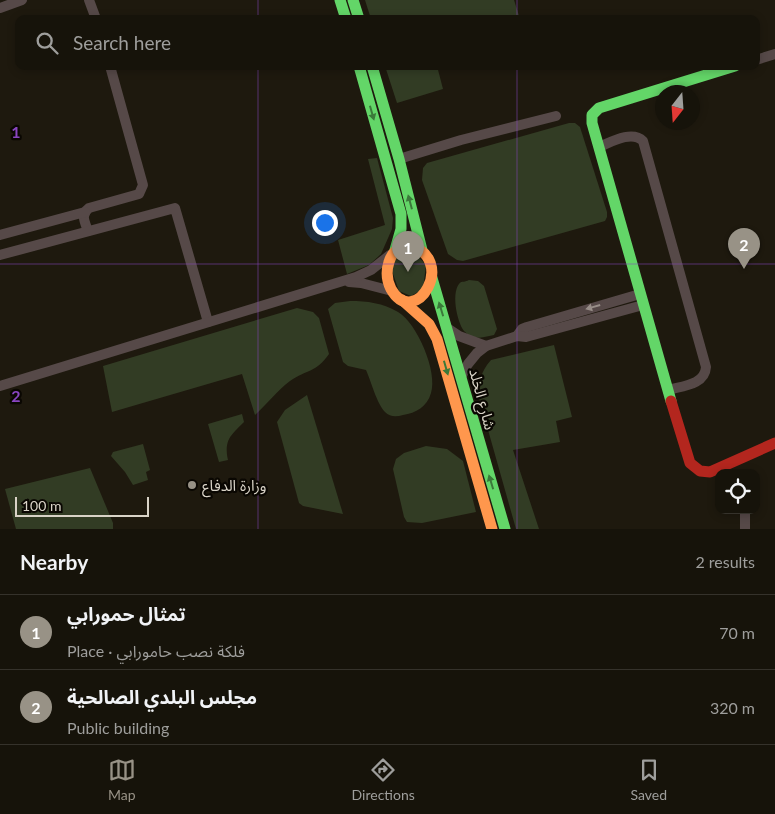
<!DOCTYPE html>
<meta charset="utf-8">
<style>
:root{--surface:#16130a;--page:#232018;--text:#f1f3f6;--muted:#9e9e9c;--line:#35322b;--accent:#989286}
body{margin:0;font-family:Lato,"Noto Sans Arabic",sans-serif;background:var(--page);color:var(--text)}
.controls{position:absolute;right:15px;bottom:15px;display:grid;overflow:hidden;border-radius:10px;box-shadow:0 2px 8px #0003}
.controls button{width:45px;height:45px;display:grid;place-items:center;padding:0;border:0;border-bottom:1px solid var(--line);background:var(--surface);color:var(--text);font:25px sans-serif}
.compass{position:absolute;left:655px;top:85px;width:45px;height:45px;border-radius:50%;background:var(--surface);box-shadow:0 2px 8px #0003;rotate:197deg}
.scale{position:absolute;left:15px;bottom:12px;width:134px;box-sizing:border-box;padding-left:5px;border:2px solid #d9d3c7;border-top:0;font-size:14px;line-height:18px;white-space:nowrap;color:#d9d3c7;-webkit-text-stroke:4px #0a0702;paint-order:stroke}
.you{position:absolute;left:324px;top:222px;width:18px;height:18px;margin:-12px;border:4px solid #fff;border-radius:50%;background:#1a73e8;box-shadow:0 0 0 8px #1a73e833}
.badge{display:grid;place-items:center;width:32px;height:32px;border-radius:50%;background:var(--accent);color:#fff;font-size:16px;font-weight:700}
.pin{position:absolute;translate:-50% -41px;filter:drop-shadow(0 1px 2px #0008)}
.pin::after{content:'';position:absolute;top:26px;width:18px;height:15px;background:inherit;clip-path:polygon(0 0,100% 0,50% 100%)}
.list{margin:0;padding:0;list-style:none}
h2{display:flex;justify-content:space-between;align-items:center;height:65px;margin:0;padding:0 20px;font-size:21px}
h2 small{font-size:16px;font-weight:400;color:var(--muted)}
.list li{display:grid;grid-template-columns:32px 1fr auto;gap:15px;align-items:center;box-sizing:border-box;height:75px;padding:0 20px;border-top:1px solid var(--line)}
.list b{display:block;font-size:19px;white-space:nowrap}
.list p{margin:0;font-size:16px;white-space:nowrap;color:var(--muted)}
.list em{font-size:16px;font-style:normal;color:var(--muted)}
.icon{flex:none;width:28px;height:28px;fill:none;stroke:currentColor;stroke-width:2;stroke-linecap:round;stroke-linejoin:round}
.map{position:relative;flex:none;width:775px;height:529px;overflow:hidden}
.search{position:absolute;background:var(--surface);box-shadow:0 2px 8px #0003;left:15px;right:15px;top:15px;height:55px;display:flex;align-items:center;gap:12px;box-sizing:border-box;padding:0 18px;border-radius:10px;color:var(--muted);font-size:19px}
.sheet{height:215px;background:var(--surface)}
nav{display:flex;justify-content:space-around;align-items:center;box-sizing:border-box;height:70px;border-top:1px solid var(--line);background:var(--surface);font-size:14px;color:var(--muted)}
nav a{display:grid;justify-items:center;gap:2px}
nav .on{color:var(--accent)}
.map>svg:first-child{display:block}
.green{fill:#323c24}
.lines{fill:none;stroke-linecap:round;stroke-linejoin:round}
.street{stroke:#564948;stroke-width:10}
.fast{stroke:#63d668;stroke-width:11}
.slow{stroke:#ff974d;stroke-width:11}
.jam{stroke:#b3261e;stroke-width:11}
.oneway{fill:#3b793a}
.oneway2{fill:#988e88}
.grid{fill:none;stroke:#8945c0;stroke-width:1;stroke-opacity:0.55}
.poi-dot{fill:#989286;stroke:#0a0702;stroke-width:2}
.labels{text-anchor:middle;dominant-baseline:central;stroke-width:4.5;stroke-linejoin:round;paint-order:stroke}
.street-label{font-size:15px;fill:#d9d3c7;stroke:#0a0702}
.poi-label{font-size:15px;fill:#d9d3c7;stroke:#0a0702;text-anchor:start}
.grid-label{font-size:16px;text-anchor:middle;font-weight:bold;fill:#8945c0;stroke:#0a0702;stroke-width:4.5;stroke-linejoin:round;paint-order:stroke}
</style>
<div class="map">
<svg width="775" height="529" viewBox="0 0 775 529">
<rect width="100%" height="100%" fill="#1e190e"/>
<g class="green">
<path d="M365,0H514L520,19H371Z"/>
<path d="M385,66H437L443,89L397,103Z"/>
<path d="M569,123H575L580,127L607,212V217L605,221L463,261L457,260L448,254L422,180L423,168L427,163Z"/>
<path d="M377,158L393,218L392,229L381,254L369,265L347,274L338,240L385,225L368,159Z"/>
<path d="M410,248L426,265L423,289L411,296L399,291L391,268L393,260Z"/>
<path d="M469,280L478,281L484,286L497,329L494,335C488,336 481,339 474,337C471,337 467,334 464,331C457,322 450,290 461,282C462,282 468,281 469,280Z"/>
<path d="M350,301C367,301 383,303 398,312C417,323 438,372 431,393C427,407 416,413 403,415C396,417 390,417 385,412C377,404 371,381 366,370L348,366L343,362L328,309L335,303Z"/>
<path d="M297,308L313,312L319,318L329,354C316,373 307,369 290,381C278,390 267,404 255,415L242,374L112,412L103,366Z"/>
<path d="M554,345L572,417L556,421L560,442L513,450L539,529H516L479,398C479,383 480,372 491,360Z"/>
<path d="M307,395L343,514L303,506L299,503L277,422L285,410Z"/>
<path d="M242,414L244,422C230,436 224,440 228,460L219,462L208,424Z"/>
<path d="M143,444L150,470L146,472L148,480L133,485L125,472L111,456L113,452Z"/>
<path d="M426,446L447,449L463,461L476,512L422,523L407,522L404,517L393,469L396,459L404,453Z"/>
<path d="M90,468L113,523V529H16L5,489Z"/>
</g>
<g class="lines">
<g class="street">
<path d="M89,0L96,19"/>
<path d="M0,8L22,0"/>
<path d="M756,60L775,54"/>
<path d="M599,147C611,142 632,130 643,141L706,367C705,385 682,386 668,390"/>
<path d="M399,159L461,140L556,116"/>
<path d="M88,231C85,222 80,215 89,208L139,194L143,185L110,66"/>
<path d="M0,235L85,212"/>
<path d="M0,255L175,208L208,322"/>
<path d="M349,282L361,283L392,291"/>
<path d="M447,328L459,336L486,346"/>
<path d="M517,336L522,329L527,327L640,294"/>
<path d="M461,377L468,364L477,353L486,346L517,336L526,337L643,305"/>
<path d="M0,386L356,277L371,270L390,255"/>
<path d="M745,529V510"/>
</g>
<g class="fast">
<path d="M340,0L346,19"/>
<path d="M353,0L359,19"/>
<path d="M359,66L401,214V229L395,250"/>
<path d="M372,66L399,159L422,250"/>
<path d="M432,278L505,529"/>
<path d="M671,401L592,123V115L599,108L735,66"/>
</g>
<g class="slow">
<path d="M407,244C460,258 415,331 391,289C387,281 386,271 389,262C392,252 398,248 407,244Z"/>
<path d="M402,300L429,324L437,339L492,529"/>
</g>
<path class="jam" d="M671,401L690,463L700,471L710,472L775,443"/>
</g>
<defs><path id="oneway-solid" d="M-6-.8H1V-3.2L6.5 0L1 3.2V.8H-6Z" transform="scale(1.25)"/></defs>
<g class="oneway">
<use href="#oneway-solid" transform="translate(372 113) rotate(74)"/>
<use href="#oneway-solid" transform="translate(410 202) rotate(-105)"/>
<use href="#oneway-solid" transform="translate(441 309) rotate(-107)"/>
<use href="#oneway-solid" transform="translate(446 368) rotate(74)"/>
<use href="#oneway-solid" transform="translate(491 482) rotate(-107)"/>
</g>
<use class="oneway2" href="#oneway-solid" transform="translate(593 307) rotate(164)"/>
<path class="grid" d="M258,0V19M517,0V19M258,66V529M517,66V529M0,264H775"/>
<circle class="poi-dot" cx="192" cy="485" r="5"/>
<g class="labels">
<g class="street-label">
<text transform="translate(483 399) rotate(75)">شارع الخلد</text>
</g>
<g class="poi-label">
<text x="202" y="485">وزارة الدفاع</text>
</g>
</g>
<g class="grid-label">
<text x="16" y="138">1</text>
<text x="16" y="402">2</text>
</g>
</svg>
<div class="controls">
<button><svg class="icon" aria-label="locate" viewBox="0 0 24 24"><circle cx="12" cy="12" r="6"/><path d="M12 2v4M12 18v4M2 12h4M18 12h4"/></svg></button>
</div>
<svg class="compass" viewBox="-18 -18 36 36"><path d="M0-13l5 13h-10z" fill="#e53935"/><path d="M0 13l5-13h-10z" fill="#9e9e9c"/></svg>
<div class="scale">100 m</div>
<div class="you"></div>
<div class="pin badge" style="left:408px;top:272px">1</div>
<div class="pin badge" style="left:744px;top:269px">2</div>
<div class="search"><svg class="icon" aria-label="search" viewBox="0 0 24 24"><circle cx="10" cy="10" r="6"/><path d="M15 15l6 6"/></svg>Search here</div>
</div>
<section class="sheet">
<h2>Nearby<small>2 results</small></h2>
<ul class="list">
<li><span class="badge">1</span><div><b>تمثال حمورابي</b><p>Place · فلكة نصب حامورابي</p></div><em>70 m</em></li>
<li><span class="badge">2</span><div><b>مجلس البلدي الصالحية</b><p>Public building</p></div><em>320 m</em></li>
</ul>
</section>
<nav>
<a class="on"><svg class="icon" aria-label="map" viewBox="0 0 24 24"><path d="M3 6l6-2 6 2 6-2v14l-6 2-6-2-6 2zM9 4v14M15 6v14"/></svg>Map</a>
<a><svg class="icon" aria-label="directions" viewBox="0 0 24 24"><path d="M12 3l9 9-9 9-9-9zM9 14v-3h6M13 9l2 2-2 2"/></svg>Directions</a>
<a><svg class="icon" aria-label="saved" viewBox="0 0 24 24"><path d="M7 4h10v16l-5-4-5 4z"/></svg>Saved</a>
</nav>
